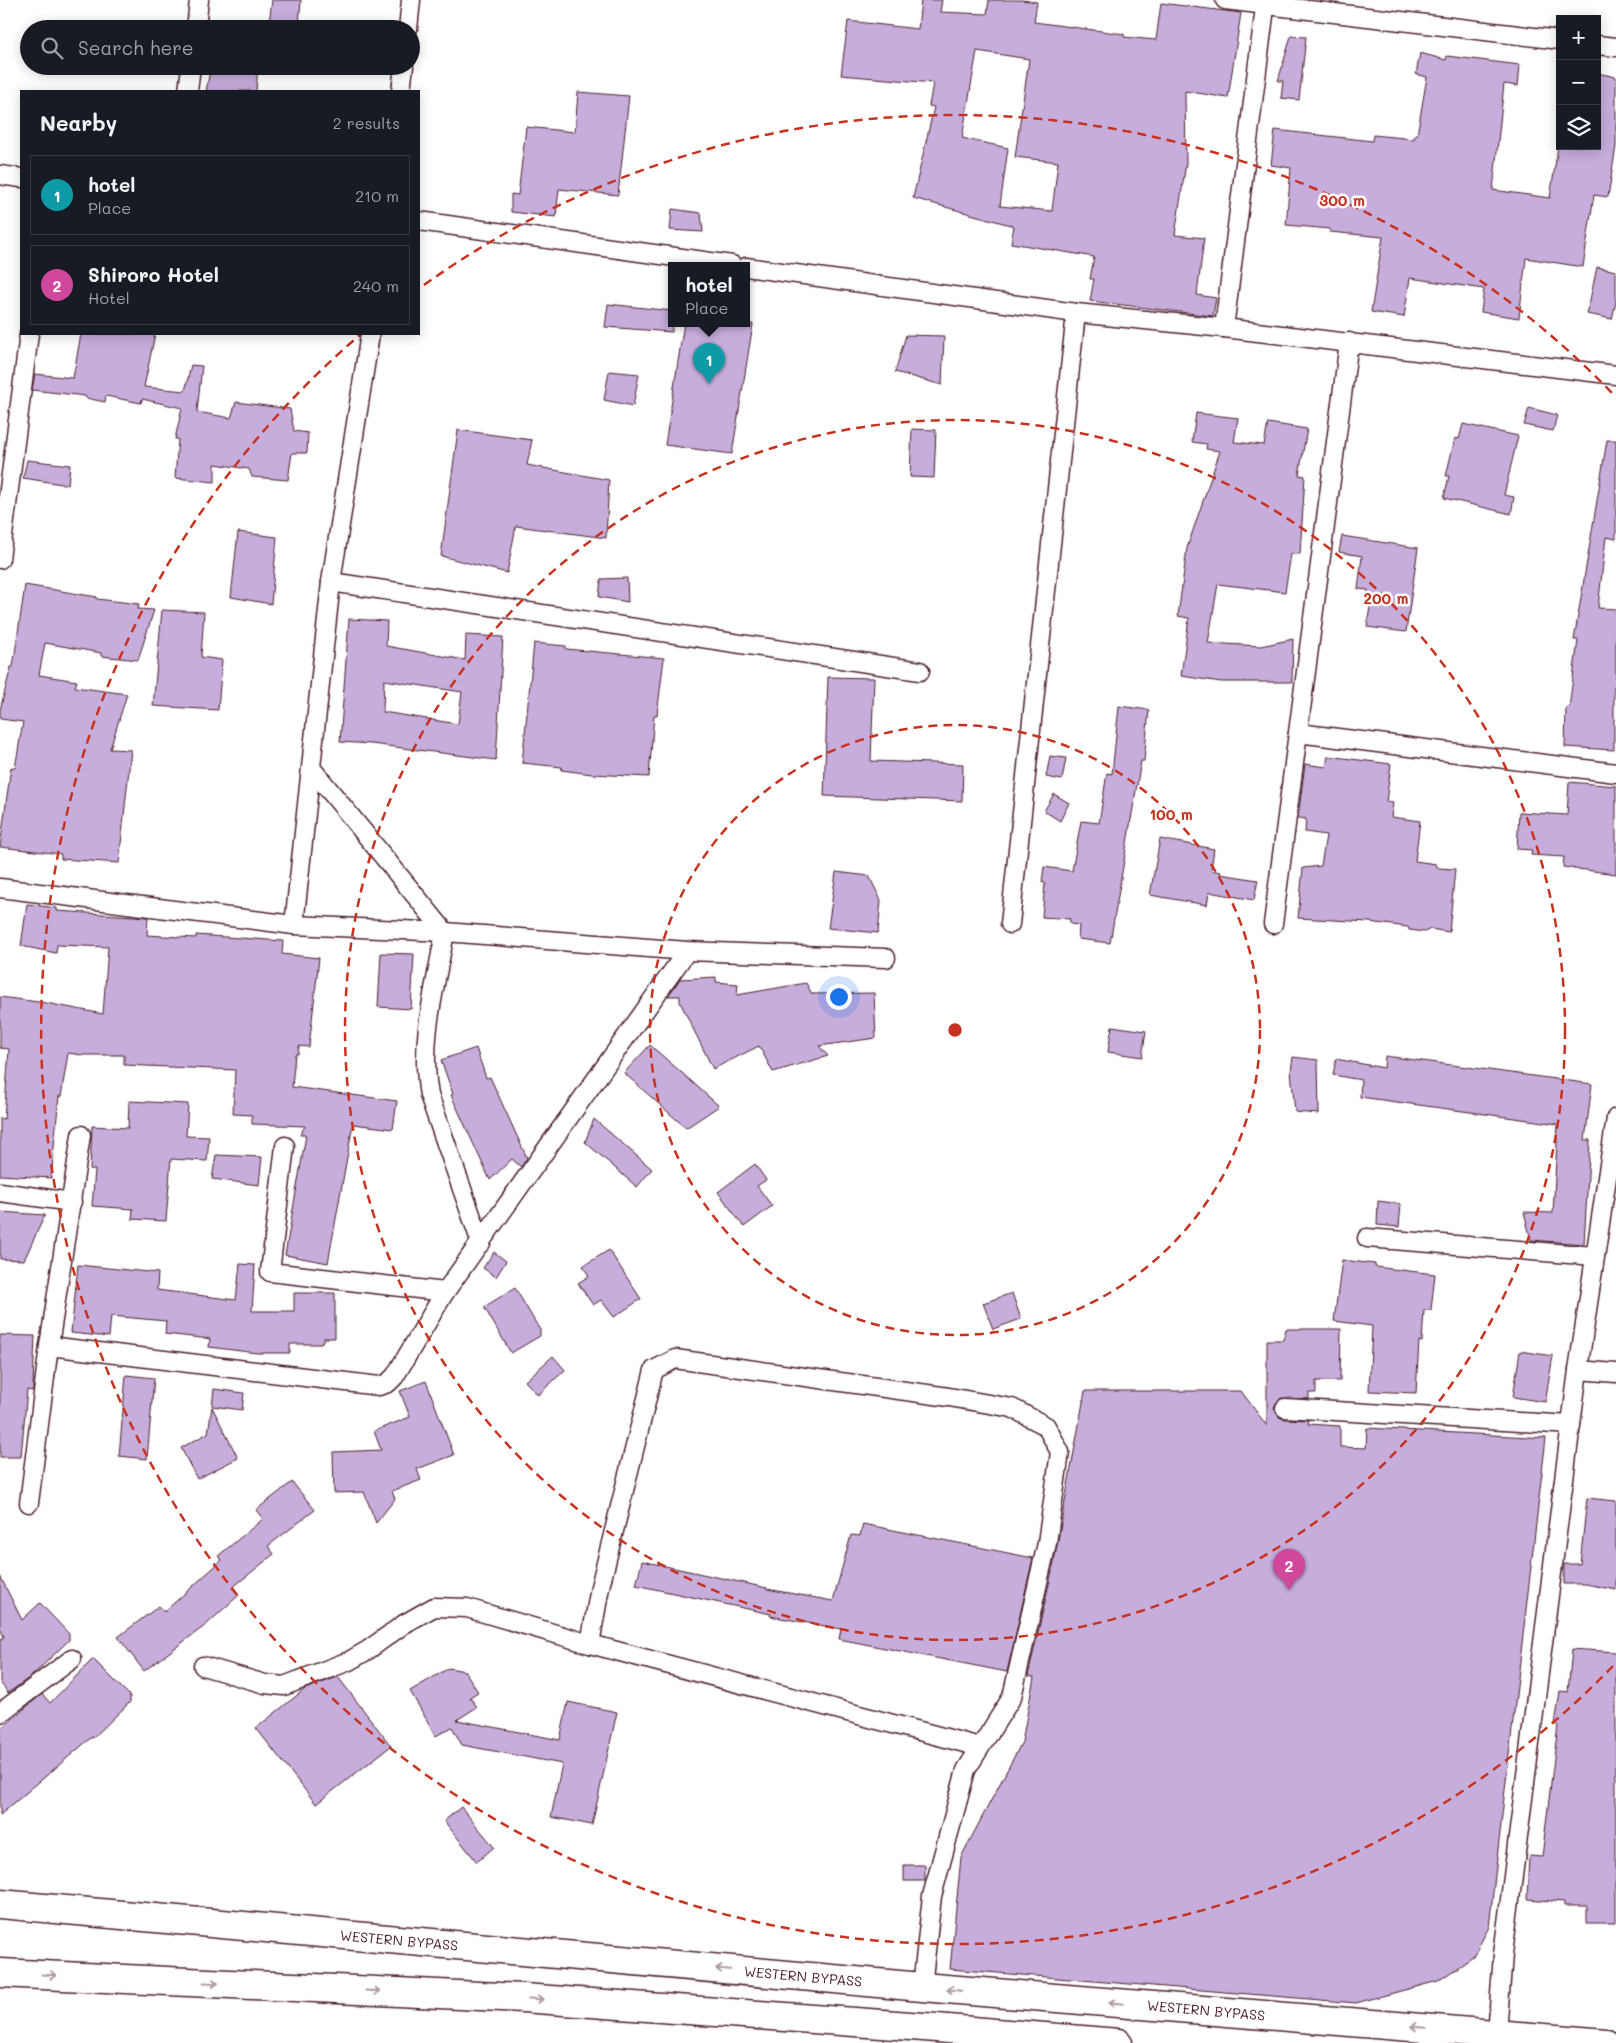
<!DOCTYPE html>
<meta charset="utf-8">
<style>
:root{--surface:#171b24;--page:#242831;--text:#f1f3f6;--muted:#9ea1a6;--line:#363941;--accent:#2563eb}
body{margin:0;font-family:Mali,sans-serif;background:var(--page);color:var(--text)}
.controls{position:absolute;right:15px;top:15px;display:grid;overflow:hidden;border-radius:0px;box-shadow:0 2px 12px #0003}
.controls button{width:45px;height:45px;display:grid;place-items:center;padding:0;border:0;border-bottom:1px solid var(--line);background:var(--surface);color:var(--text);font:25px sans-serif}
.you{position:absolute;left:838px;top:996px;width:18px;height:18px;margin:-12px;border:4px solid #fff;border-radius:50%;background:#1a73e8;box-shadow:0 0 0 8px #1a73e833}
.badge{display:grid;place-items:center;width:32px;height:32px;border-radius:50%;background:var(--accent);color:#fff;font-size:16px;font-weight:700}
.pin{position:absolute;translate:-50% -41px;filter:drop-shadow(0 1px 2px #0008)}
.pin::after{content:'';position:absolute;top:26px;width:18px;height:15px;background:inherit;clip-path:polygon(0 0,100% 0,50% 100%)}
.popup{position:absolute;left:668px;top:262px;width:82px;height:65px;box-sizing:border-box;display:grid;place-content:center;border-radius:0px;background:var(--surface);filter:drop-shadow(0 1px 4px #0005);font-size:16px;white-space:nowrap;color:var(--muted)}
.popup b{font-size:19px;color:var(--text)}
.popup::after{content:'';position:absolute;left:50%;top:100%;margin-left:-10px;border:10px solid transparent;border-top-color:var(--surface)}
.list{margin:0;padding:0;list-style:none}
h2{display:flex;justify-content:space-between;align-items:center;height:65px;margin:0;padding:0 20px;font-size:21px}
h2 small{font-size:16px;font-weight:400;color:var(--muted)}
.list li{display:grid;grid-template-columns:32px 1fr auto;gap:15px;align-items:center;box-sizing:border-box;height:80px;margin:0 10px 10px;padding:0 10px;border:1px solid var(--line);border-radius:0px}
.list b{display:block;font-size:19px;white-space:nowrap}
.list p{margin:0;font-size:16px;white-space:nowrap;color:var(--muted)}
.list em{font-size:16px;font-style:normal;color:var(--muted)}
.icon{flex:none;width:28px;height:28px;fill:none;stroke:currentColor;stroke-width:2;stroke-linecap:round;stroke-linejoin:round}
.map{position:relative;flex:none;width:1616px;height:2043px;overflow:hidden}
.search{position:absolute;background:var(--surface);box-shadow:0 2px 12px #0003;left:20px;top:20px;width:400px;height:55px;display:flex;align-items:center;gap:12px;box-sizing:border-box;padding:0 18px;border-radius:28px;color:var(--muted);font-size:19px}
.panel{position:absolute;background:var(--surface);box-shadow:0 2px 12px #0003;left:20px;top:90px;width:400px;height:245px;border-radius:0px}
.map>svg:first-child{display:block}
.building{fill:#c6addb;stroke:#4a1f2b;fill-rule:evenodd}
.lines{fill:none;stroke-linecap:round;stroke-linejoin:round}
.street-casing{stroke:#4a1f2b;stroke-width:21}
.primary-casing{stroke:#4a1f2b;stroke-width:31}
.street{stroke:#fff;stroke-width:18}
.primary{stroke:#fff;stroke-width:28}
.oneway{stroke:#ae9aa0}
.ring{fill:none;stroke:#c8321e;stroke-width:2.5;stroke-dasharray:9 6}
.labels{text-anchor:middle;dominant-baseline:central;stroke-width:5;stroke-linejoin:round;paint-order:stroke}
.street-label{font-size:14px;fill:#4a1f2b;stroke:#fff}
.centre{fill:#c8321e;stroke:#fff;stroke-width:2.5}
.ring-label{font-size:15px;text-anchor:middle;font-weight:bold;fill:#c8321e;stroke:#fff;stroke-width:5;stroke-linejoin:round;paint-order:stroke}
</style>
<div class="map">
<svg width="1616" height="2043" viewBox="0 0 1616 2043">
<rect width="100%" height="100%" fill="#fff"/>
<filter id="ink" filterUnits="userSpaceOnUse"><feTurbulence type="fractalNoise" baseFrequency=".02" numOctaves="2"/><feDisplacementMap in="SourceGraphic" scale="10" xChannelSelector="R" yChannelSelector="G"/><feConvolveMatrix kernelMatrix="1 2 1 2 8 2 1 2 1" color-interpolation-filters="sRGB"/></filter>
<g filter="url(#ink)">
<g class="building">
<path d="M272,0H301L299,26L269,23Z"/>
<path d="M921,0H942L940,12L987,14L989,0H1022L1037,2L1034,22L1124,34V37L1156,40L1161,3L1241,13L1228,98L1185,91L1186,163L1175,235L1204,238L1197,295L1216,298L1213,316L1090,301L1094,279H1090L1094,257L1011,243L1014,226L913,198L934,107L929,106L933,83L841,75L848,21L918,29ZM977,51L1029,59L1015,157L1058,162L1052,211L1000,206L1008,148L962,138Z"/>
<path d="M1291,36L1306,37L1299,100L1281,98L1283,81H1278Z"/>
<path d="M1420,53L1446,60L1447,56L1520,65L1518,86L1504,84L1493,190L1550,198L1558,146H1597V73L1616,77V146L1608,197L1594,195L1583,267L1526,258L1519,318L1481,312L1484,289L1410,278L1404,317L1371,312L1383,237L1330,232V229L1286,225L1291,168L1271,165L1275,130L1372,141L1373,135L1414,139L1415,134L1417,135L1427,77L1416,74Z"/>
<path d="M211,66H258L256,91H206Z"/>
<path d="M578,92L629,96L618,195L559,189L556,217L511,212V194L518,195L526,127L575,132Z"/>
<path d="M672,209L701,213L703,232L670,230Z"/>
<path d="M1597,267L1616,271V302L1612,319L1587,314Z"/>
<path d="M608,304L672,311V332L605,327Z"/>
<path d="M684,323L753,324L732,454L665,445Z"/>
<path d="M81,334H155L144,387L185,391L191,365L202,366L197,412L231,418L236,402L290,409L294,431L308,433L307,453H292L288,480L252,477L249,469L215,464V482L175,478L178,439H175L182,408L142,399L141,403L106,396L105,402L86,398L85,396L32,390L35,374L73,378Z"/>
<path d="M906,335L944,336L942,385L895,372Z"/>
<path d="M609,371L639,374L633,406L604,400Z"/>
<path d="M1529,408L1557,415L1553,431L1524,425Z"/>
<path d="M1196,413L1238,418L1234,442L1264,445L1268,423L1307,429L1299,475L1305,476L1300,554H1291L1285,592L1218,584L1208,643L1261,646L1293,639L1292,682H1221L1181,676L1189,618L1178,616L1187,548L1220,451L1206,449L1207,444L1192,442Z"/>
<path d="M1463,424L1518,436L1504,495L1514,497L1511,514L1444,498L1449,476H1446L1455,438L1459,439Z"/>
<path d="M912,429L936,430L934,478L910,477Z"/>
<path d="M458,430L532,440L527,465L609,480L606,538L516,526L507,573L441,556Z"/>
<path d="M1607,440H1616V539L1606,537L1598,608L1616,609V686H1614V750L1565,747L1566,707L1569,708L1578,640H1574Z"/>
<path d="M27,460L70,465L68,485L23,478Z"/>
<path d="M238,532L277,537L271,604L231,597Z"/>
<path d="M1342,536L1418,548L1406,632L1367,627L1370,606H1367L1368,590L1358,589L1362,556L1339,552Z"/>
<path d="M627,578L628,602L599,597L601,579Z"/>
<path d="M25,585L97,597V599L139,604L138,609L154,610L138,660L101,656V653L45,643L39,675L77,681L75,687L127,694L110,749L131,750L119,863L61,859V854L0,847L11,767L15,768L23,722L0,719V710L11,667H13Z"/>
<path d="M162,610L204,612L201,657L222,660L218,710L153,706Z"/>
<path d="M349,619L387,621L386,646L465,660L466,635L503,637L496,760L371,744L340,742ZM384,680L462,692L458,724L383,712Z"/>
<path d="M534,643L566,646V649L664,658L657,715H654L649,777L592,774L561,770L562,767L522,763Z"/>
<path d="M828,677L874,678L871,761L963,764L962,801L824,796Z"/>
<path d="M1119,706L1149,710L1144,761H1141L1110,943L1078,939L1079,925L1070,924V919L1042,917L1045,883L1042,882L1044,867L1072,871L1081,821L1099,823L1107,773L1112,774Z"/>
<path d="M1050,756L1066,758L1062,780L1046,777Z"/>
<path d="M1328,756L1391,764L1386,802L1393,803L1391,817L1420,821L1415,861L1436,864L1438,868L1455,869L1449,932L1430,929L1425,932L1409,930L1408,927L1369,922L1298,918L1303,868L1321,866L1326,835L1305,832L1306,819L1298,818L1305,764L1326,767Z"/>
<path d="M1569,782L1616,786V874L1563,867L1564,857L1531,855L1532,850L1517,849L1519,812L1567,815Z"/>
<path d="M1054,794L1069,803L1060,821L1044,811Z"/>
<path d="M1160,839L1214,849L1211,870L1221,872L1220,874L1258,880L1254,900L1209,892L1207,905L1150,895Z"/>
<path d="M836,872L869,876L881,900L878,933L828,928Z"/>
<path d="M27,904L57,908V911L148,917L147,935L196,938V935L283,941L282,954L319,958L309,1047L299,1046L298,1054H295L292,1087L397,1101L393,1129L353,1124L328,1263L285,1255L306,1135H300L305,1126L252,1124V1115L233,1114L235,1070L124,1065V1055H82L68,1053L61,1097L59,1096L51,1178L0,1175V1118L4,1119L9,1049L0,1048V997L46,1003L103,1014L108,947L57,945L56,953L21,946Z"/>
<path d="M381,953L414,954L411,1009L378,1007Z"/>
<path d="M716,977V982L738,984L737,995L806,983L812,994L874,993L876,1038L819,1046L828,1056L773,1072L759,1046L713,1069L680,1002V996H668L680,979Z"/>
<path d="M1112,1026L1146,1031L1142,1057L1108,1052Z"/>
<path d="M650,1045L682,1073L719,1106L686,1128L624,1073Z"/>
<path d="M476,1048L486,1078L490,1077L527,1158L521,1167L512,1159L490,1180L451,1095L453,1094L441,1060Z"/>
<path d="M1385,1056L1592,1084L1585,1140H1590L1584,1244L1531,1240L1524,1212L1553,1213L1558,1124L1360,1097L1361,1080L1333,1075L1336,1059L1384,1068Z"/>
<path d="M1293,1057L1318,1060L1319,1114L1295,1112L1291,1071Z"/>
<path d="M129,1101L188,1104L186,1136L209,1137L207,1161L171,1159L166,1221L132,1219L133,1209L92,1206L95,1170L90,1169L92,1126L128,1128Z"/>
<path d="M594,1119L652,1169L637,1187L585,1142Z"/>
<path d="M216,1155L262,1157L259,1185L212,1179Z"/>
<path d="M755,1164L766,1180L757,1186L772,1206L744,1227L718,1192Z"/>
<path d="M1378,1201L1401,1204L1399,1227L1377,1225Z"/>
<path d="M0,1212L45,1215L24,1260L0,1259Z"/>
<path d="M609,1250L641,1299L614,1317L601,1300L593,1305L578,1283L589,1276L583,1266Z"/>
<path d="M494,1252L506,1261L496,1277L483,1268Z"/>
<path d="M1342,1260L1375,1264V1267L1435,1274L1431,1310H1424L1422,1342L1419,1341L1416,1393L1369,1391L1372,1326L1334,1321Z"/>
<path d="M240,1264L255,1265L252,1311H294V1293H335V1338H324L321,1344H290V1353H257L209,1347L210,1339L165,1334L166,1321L111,1316L109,1337L71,1333L78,1265L158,1273L157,1290L236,1300Z"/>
<path d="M515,1288L540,1330V1336L511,1353L484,1307Z"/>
<path d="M1012,1293L1021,1319L993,1329L983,1303Z"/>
<path d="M1286,1329H1341L1340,1381H1316V1393H1309V1399L1281,1398L1276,1403L1274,1408L1279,1417L1284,1419L1309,1420L1308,1424L1340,1426V1447L1366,1448L1367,1428L1546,1438L1489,1927L1473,1957L1438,1981L1356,2003L950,1969L961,1857L1022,1742L1034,1677L1028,1676L1054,1562L1085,1391H1241L1267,1426V1340H1283Z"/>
<path d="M0,1335L35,1336L33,1384V1391L27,1390L21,1457H0Z"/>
<path d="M1520,1351L1553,1356L1545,1402L1513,1397Z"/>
<path d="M553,1356L565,1370L538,1395L525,1381Z"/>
<path d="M126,1375L154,1378L147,1459L119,1456Z"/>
<path d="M426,1381L454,1455L417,1469L421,1480L392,1491L395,1499L376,1523L364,1492L334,1493L333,1452L381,1450L374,1431L410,1417L400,1391Z"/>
<path d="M214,1389L244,1393L242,1410L212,1406Z"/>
<path d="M212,1407L238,1458L197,1479L181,1448L208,1433Z"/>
<path d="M292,1482L315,1510L268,1546L274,1554L232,1588L239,1595L206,1625L144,1671L118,1637L159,1606L164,1612L222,1560L218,1556L263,1519L256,1510Z"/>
<path d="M1587,1498L1616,1501V1590L1586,1584H1564V1564H1580Z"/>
<path d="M863,1524L1033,1558L1007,1672L839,1639L841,1629L770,1616L771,1614L636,1585L642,1561L767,1588V1589L833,1601L851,1535L860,1536Z"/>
<path d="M0,1576L22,1620L40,1603L69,1634V1640L33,1675L8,1693L0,1682V1640L4,1637L0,1628Z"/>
<path d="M1572,1649L1616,1652V1923H1587V1906H1564V1902L1527,1899L1529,1856L1542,1857L1558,1725H1555L1560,1691L1568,1692Z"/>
<path d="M93,1659L130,1696V1702L93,1738L92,1737L0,1815V1729L42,1694L50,1703Z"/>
<path d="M449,1668L465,1671L478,1692L470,1697L477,1707L457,1720L560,1740L568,1702L617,1712L592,1825L551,1817L562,1764L462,1745L452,1727L436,1736L410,1691Z"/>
<path d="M338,1677L391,1746L316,1804L256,1728L305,1689Z"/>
<path d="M461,1807L494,1847L477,1862L444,1821Z"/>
<rect x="904" y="1865" width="21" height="16"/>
</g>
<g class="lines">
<g class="street-casing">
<g id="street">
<path d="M1225,0L1560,40"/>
<path d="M196,29L199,0"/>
<path d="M408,29L411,0"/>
<path d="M1597,45L1616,47"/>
<path d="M188,91L191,66"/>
<path d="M401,91L404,66"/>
<path d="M0,175L21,178"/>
<path d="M419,221L732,265"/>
<path d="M746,267L1076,313L1224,328L1616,375"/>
<path d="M1224,328L1266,0"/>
<path d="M0,559L29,334"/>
<path d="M331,582L920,671"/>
<path d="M1298,733L1616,773"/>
<path d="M312,769L445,932C436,985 419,1041 429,1095L481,1243"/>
<path d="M0,888L294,925L445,932L687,951L886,958"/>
<path d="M1010,924L1076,313"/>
<path d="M1273,924L1349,342"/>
<path d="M294,925L331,582L370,334"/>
<path d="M285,1146L270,1272L445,1292"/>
<path d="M0,1192L72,1202"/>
<path d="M1367,1238L1595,1256"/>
<path d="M49,1346L379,1386L388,1383L395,1376L445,1292L687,951"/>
<path d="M1578,1370L1616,1373"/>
<path d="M1285,1408L1571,1425"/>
<path d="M29,1503L49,1346L81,1135"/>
<path d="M590,1644L600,1587L654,1370L675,1359L949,1397L1012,1408L1046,1426L1060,1452L1047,1543L1012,1697L966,1770L932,1896L922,1987"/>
<path d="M203,1666L265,1684L284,1686L349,1661L368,1650L404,1624L434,1607L467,1608L590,1644L980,1747"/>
<path d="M0,1713L72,1659"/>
<path d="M1497,2034L1503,1954L1578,1370L1616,1118"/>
</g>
</g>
<g class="primary-casing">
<g id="primary">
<path d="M0,1904L922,1987L1606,2043"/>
<path d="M0,1973L523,1998L924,2027L1118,2043"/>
</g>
</g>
<use href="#street" class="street"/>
<use href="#primary" class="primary"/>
</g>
<defs><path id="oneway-shaft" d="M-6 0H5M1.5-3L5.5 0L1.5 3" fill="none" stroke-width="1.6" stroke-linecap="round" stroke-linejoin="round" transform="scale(1.25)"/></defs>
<g class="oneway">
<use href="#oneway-shaft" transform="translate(723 1969) rotate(-175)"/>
<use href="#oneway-shaft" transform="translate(49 1975) rotate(3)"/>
<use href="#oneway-shaft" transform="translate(211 1983) rotate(3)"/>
<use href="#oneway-shaft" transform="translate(954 1990) rotate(-175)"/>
<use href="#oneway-shaft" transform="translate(373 1991) rotate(3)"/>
<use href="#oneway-shaft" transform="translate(536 1999) rotate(4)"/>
<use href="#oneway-shaft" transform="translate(1116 2003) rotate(-175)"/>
<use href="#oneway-shaft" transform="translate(1418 2027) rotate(-175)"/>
</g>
</g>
<g class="ring">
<circle cx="955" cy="1030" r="305"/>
<circle cx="955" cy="1030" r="610"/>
<path d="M1613 1666A915 915 0 1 1 361 334M424 285A915 915 0 0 1 1613 394"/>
</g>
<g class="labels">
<g class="street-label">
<text transform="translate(399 1940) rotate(5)">WESTERN BYPASS</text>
<text transform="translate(803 1976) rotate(5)">WESTERN BYPASS</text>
<text transform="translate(1206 2010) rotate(5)">WESTERN BYPASS</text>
</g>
</g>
<circle cx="955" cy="1030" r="8" class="centre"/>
<g class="ring-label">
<text x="1342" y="206">300 m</text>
<text x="1386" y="604">200 m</text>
<text x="1171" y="820">100 m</text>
</g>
</svg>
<div class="controls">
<button>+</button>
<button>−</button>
<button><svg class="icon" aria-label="layers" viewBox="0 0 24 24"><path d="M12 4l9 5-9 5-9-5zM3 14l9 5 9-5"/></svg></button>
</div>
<div class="you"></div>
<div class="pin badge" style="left:709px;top:384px;background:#0f9aa8">1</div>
<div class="popup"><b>hotel</b>Place</div>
<div class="pin badge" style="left:1289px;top:1590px;background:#d1479c">2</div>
<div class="search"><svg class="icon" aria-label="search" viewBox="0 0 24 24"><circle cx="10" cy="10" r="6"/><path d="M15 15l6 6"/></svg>Search here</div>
<section class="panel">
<h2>Nearby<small>2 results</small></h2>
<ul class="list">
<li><span class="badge" style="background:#0f9aa8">1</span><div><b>hotel</b><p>Place</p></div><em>210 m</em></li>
<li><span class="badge" style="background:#d1479c">2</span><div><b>Shiroro Hotel</b><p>Hotel</p></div><em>240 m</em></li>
</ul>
</section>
</div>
